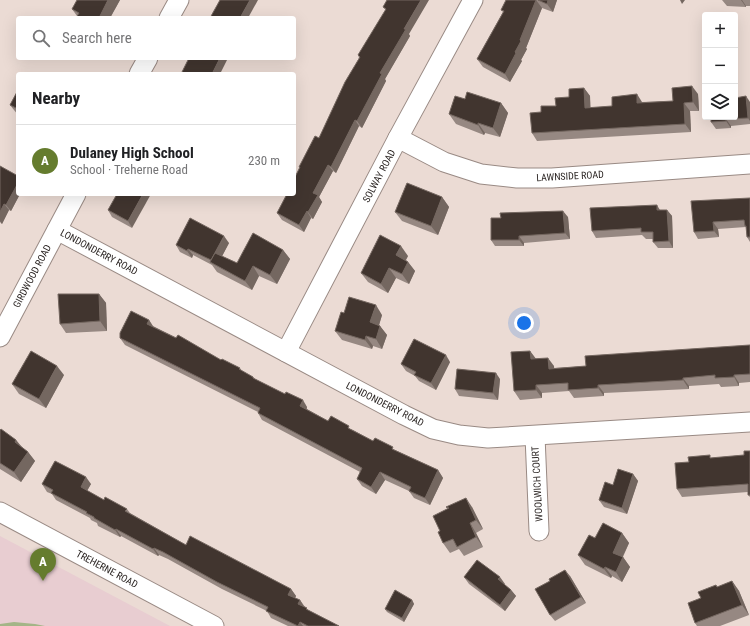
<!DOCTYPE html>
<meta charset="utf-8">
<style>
:root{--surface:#fff;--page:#f2f2f2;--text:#202124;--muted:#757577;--line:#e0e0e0;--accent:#657c2e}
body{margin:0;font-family:"Roboto Condensed",sans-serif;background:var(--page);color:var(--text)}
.controls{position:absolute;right:12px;top:12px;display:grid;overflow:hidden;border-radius:4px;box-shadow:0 4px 16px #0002}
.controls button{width:36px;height:36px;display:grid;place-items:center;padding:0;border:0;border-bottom:1px solid var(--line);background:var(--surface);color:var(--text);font:20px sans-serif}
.you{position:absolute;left:524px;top:323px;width:14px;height:14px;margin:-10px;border:3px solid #fff;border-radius:50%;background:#1a73e8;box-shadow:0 0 0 6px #1a73e833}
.badge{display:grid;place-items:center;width:26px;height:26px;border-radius:50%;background:var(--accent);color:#fff;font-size:13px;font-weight:700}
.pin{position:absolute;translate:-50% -33px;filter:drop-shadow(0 1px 2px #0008)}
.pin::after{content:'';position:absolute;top:21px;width:14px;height:12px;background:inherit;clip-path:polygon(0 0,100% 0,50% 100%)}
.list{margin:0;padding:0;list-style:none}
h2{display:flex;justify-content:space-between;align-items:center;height:52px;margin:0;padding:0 16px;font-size:17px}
h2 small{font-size:13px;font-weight:400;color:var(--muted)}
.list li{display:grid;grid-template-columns:26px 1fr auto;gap:12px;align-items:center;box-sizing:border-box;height:72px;padding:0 16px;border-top:1px solid var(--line)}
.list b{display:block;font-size:15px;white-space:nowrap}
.list p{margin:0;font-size:13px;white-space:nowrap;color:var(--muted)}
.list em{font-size:13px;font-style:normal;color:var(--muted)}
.icon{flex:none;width:22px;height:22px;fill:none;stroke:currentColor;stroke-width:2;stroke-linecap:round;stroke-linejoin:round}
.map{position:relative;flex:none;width:750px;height:626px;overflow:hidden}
.search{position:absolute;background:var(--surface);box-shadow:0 4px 16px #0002;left:16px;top:16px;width:280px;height:44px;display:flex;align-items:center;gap:10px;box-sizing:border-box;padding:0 14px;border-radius:4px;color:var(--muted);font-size:15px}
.panel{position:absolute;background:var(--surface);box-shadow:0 4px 16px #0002;left:16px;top:72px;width:280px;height:124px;border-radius:4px}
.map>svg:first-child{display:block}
.education{fill:#e8cdd1}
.park{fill:#a4b587}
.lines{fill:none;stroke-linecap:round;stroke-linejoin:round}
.minor-casing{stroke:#998a84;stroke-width:21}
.minor{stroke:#fff;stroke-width:19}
.wall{fill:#968882}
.shaded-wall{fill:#746760}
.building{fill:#41352f;stroke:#746760}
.labels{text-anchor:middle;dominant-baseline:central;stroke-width:4;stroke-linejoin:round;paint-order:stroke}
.street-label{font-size:10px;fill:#2c2624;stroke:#fff}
</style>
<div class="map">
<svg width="750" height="626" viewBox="0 0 750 626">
<rect width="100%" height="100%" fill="#ebdbd4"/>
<path class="education" d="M0,536L170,626H0Z"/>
<path class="park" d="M14,622L35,624L45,626H0V624Z"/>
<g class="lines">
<g class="minor-casing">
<g id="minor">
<path d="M169,18L179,0"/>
<path d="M139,74L148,58"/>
<path d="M398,138L444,162L481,174L517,178H552L750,164"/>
<path d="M57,230L404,415L433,429L459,435L488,438L750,422"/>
<path d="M0,337L76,194"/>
<path d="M286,352L398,138L473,0"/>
<path d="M535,436L539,531"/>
<path d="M0,512L214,626"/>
</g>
</g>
<use href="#minor" class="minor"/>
</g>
<g class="wall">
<path d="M120,0L110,18H76L77,16L72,9Z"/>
<path d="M387,0L410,36L385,79L386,81L362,128L359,126L336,173L333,171L319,197L322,202L313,219L311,218L304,232L282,220L277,213L300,168L299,167L319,138L359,58L358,55L386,10L383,7Z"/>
<path d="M506,0H557L553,12L542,8L526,48L527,49L521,60L522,61L510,82L483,67L477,59L503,12L501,10Z"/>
<path d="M722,0H750V6H746V7L727,6Z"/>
<path d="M584,88L590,96V108L612,106L642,102L673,101L698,94L699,111H690L691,132L537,141L532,133L541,112L556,106Z"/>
<path d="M18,90V115L10,105Z"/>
<path d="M465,99L501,103L508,113L500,137L485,133L484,135L456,124L449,114Z"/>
<path d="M750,102V124L731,126V128L716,129L711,122Z"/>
<path d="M0,166L18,194H20L11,211L9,210L2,224L0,222Z"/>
<path d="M117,194L132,228L112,217L108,210Z"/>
<path d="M442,197L449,207L438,235L402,221L395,212Z"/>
<path d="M750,198V242L747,237L746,228V227L718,229L719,237L698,239L694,232Z"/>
<path d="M660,210H667L672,216L673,248H658L653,242V239H646L642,235L596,238L592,231Z"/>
<path d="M568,217L570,239L524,243V246H495L491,240Z"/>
<path d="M229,243L222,256L237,263L283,250L290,259L277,284L259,276L252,290L217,272L212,265L193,255L192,258L180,252L176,245Z"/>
<path d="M408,256L406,260L408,262L415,271L409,284L396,278L388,293L368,282L361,273Z"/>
<path d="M99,294L106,303L107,331L66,333L60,324Z"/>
<path d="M344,313L382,315L379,325L380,326L387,335L382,349L373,346L372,349L342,340L335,331Z"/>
<path d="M149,320L153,326L221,360L240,368L242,371L253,377L255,379L307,407V409L328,421L353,430L373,441L395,450L438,470L443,478L430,505L414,498L409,491L385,480L376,494L362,486L357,479L360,472L262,420L258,413V412L125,345L120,338Z"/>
<path d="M750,345V382L739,383V386L721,387L719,384L689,386V389L604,393V396L574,398L569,391L542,393V398L520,400L514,391L530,351L536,359L554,366V368L586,366Z"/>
<path d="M450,362L436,390L419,381L415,376L406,371L401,364Z"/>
<path d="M64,375L46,408L19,394L12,384Z"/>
<path d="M500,379L498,400L459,396L455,389Z"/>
<path d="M0,430L16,440L22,447L28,452L35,461L21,482L0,469Z"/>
<path d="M750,451V497L748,495V492L682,497L677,489L712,458L744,455Z"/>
<path d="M633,474L638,481L627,514L604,507L599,500L613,485Z"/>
<path d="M42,484H91L87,491L104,500L127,509L130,513L186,545L291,589L296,596L295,598L300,600L305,607L308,610L339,626H288L271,618L267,611L222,589L168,559L159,555L158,556L121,536L120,537L98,526L97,523L91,520L90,518L56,500L52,494L47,492Z"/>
<path d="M446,507H472L483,529L476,533L483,547L464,556L459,549L450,553L443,543L440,531L448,509Z"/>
<path d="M622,533L629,543L623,557L630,567L622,582L612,576L611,578L585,565L578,555L595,538Z"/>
<path d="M570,576L586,603L555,621L550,615Z"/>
<path d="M464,577L505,584H504L511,590L516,596L505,611L469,584Z"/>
<path d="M732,581L739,591L749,615L720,626H697L695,623L701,598L718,587Z"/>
<path d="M412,600L414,604L404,622L387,612L385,609Z"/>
</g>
<g class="shaded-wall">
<path d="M108,0H120L110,18H99Z"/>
<path d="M250,0H258L248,18H240Z"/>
<path d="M421,0H429L409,34L410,36L385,79L386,81L362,128L357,121L380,73L404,29Z"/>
<path d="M536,0L542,8L526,48L527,49L521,60L522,61L510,82L505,74L515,52Z"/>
<path d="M548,0H557L553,12L547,4Z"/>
<path d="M680,0H685L682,4Z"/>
<path d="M741,0H742L746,6V7Z"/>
<path d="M220,58H228L220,74H212Z"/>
<path d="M692,86L698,94L699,111L693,102Z"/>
<path d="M584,88L590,96L591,116L585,108Z"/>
<path d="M637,94L642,102L643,111L637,103Z"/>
<path d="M746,96L750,102V121L748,118Z"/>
<path d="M501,103L508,113L500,137L493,128Z"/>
<path d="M684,103L690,111L691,132L685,124Z"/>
<path d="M726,119L731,126V128L726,121Z"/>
<path d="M355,120L359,126L336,173L331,167Z"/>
<path d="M478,123L485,133L484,135L478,125Z"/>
<path d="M328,165L333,171L319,197L322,202L313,219L308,212L313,193Z"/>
<path d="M18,183V194H20L11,211L6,205Z"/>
<path d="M143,194H151L132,228L128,221Z"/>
<path d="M442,197L449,207L438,235L431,226Z"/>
<path d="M4,204L9,210L2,224L0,221V212Z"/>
<path d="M657,205L661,212L657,210Z"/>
<path d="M667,210L672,216L673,248L669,241Z"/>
<path d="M307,211L311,218L304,232L299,225Z"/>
<path d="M563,211L568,217L570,239L565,233Z"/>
<path d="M713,222L718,229L719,237L714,231Z"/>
<path d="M224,236L229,243L217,266L211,261Z"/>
<path d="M519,236L524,243V246L519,240Z"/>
<path d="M401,246L408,256L403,265L396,255Z"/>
<path d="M188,249L193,255L192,258L187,251Z"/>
<path d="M283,250L290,259L277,284L270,275Z"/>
<path d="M408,262L415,271L409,284L402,274Z"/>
<path d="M253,266L259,276L252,290L245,281Z"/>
<path d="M389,268L396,278L388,293L381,284Z"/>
<path d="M99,294L106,303L107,331L100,321Z"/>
<path d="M376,305L382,315L377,332L370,322Z"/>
<path d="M149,320L154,328L147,324Z"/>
<path d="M380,326L387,335L382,349L376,339Z"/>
<path d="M366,336L373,346L372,349L365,340Z"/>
<path d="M530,351L536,359H531Z"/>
<path d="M446,355L450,362L436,390L431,383Z"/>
<path d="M548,358L554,366L555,377L549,369Z"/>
<path d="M57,366L64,375L46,408L39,399Z"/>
<path d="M496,373L500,379L498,400L493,393Z"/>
<path d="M734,375L739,383V386L734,377Z"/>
<path d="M683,378L689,386V389L683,380Z"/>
<path d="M536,385L542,393V398L536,390Z"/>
<path d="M598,385L604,393V396L598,388Z"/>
<path d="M303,400L307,407L305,413L300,406Z"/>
<path d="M16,440L23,449L15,442Z"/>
<path d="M28,452L35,461L21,482L14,472Z"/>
<path d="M438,470L443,478L430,505L425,498Z"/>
<path d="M380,472L385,480L376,494L371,487Z"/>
<path d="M633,474L638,481L627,514L622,508Z"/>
<path d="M86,477L91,484L85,494L81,487Z"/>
<path d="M466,498L472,507L483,529L476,520Z"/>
<path d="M470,523L476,533L483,547L476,537Z"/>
<path d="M116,529L121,536L120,537L115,530Z"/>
<path d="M622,533L629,543L620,562L613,553Z"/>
<path d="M154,548L159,555L158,556L153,549Z"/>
<path d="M623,557L630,567L622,582L616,572Z"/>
<path d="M605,567L612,576L611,578L604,569Z"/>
<path d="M565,570L570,576L586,603L581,597Z"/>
<path d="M500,577L505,584L503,586L498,579Z"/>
<path d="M732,581L739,591L749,615L742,605Z"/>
<path d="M291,589L296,596L293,602L288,595Z"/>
<path d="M511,590L516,596L505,611L500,605Z"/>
<path d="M300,600L305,608L298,604Z"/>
<path d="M412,600L414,604L404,622L402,618Z"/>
<path d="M300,622L303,626H298Z"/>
</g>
<g class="building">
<path d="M77,0H108L99,18H76L79,13L72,9Z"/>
<path d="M220,0H250L240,18H210Z"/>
<path d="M387,0H421L404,29H406L380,73L382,74L357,121L355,120L331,167L328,165L313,193L318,195L308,212L307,211L299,225L277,213L287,194H294V179L300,167H299L315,136L319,138L345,82L360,57L358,55L386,9L383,7Z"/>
<path d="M506,0H536L520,40L521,41L515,52L516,53L505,74L477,59L504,11L501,10Z"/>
<path d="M538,0H548L547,4Z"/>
<path d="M189,58H220L212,74H181Z"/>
<path d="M692,86L693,102L684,103L685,124L532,133L530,113L541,112V106H556L555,98L569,97V89L584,88L585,108L612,106V97L637,94V103L673,101L672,88Z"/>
<path d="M18,90V109L10,105Z"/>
<path d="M467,92L501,103L493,128L478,123V125L449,114L455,96L465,99Z"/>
<path d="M746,96L748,118L726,119V121L711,122V117H735V98Z"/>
<path d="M0,166L18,176V183L6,205L4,204L0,212Z"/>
<path d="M407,183L442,197L431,226L395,212Z"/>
<path d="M117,194H143L128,221L108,210Z"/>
<path d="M750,198V237H747L746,226H745L744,220L713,222L714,231L694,232L691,201Z"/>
<path d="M657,205V210H667L669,241L653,242V232H641V228L592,231L590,208Z"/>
<path d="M563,211L565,233L519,236V240H491V218H501L500,213Z"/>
<path d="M190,218L224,236L211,260L188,249L187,251L176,245Z"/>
<path d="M253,233L283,250L270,275L253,266L245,281L210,262L215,253L237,263Z"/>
<path d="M380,235L401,246L396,255L408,262L402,274L389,268L381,284L361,273Z"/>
<path d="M58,294H99L100,321L60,324Z"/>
<path d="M349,297L376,305L370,322L380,326L376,339L366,336L365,340L335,331L341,312L344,313Z"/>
<path d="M131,311L149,320L147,324L176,338L178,335L221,360L222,359L240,368L239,369L253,377V378L285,394L286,392L303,400L300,406L328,421L331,416L349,426L348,428L373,441L375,438L393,447L392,449L438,470L425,498L409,491L411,487L380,472L371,487L357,479L362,468L258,413L260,408L120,338V333Z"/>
<path d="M414,339L446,355L431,383L414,375L416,372L401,364Z"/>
<path d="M750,345V374L734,375V377L715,378V375L683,378V380L598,385V388L568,390V383L536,385V390L514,391L511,352L530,351L531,359L548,358L549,369L586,366L585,356Z"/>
<path d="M31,351L57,366L39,399L12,384Z"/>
<path d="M457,369L496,373L493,393L455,389Z"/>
<path d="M1,429L16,440L15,442L28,452L14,472L0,463V430Z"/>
<path d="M744,451H750V495H748V484L677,489L675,463L689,462L688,457L710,455V458L744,455Z"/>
<path d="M55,461L86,477L81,487L104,500L105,497L127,509L125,511L186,545L190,536L291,589L288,595L300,600L298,604L307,608L306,609L339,626H308L300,622L298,626L266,611L268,607L217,582L163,552L154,548L153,549L116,529L115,530L94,518V517L86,513L87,512L51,493L53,490L42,484Z"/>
<path d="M618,469L633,474L622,508L599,500L605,482L613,485Z"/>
<path d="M466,498L476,520L470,523L476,537L457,547L453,539L443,543L438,532L440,531L433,516L449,508L446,507Z"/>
<path d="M603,523L622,533L613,553L623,557L616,572L605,567L604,569L578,555L589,535L595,538Z"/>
<path d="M477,560L500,577L498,579L511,590L500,605L464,577Z"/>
<path d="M565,570L581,597L550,615L535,589L550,581L549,579Z"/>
<path d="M732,581L742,605L695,623L688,603L701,598L698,592L716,585L717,587Z"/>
<path d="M395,590L412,600L402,618L385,609Z"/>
</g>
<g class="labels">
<g class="street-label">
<text transform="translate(379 176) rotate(-62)">SOLWAY ROAD</text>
<text transform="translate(570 176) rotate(-3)">LAWNSIDE ROAD</text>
<text transform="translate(99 252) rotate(28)">LONDONDERRY ROAD</text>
<text transform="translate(32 276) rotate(-62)">GIRDWOOD ROAD</text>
<text transform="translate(385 404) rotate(27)">LONDONDERRY ROAD</text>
<text transform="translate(537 484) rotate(-93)">WOOLWICH COURT</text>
<text transform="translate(107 569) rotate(28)">TREHERNE ROAD</text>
</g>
</g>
</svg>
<div class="controls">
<button>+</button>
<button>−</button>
<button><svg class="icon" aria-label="layers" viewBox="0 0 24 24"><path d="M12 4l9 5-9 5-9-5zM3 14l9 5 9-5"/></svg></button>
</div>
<div class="you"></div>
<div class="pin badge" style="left:43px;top:581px">A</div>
<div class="search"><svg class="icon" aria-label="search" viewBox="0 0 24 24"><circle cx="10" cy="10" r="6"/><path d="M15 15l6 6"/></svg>Search here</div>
<section class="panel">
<h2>Nearby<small></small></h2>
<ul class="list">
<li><span class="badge">A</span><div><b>Dulaney High School</b><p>School · Treherne Road</p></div><em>230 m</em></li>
</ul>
</section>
</div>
